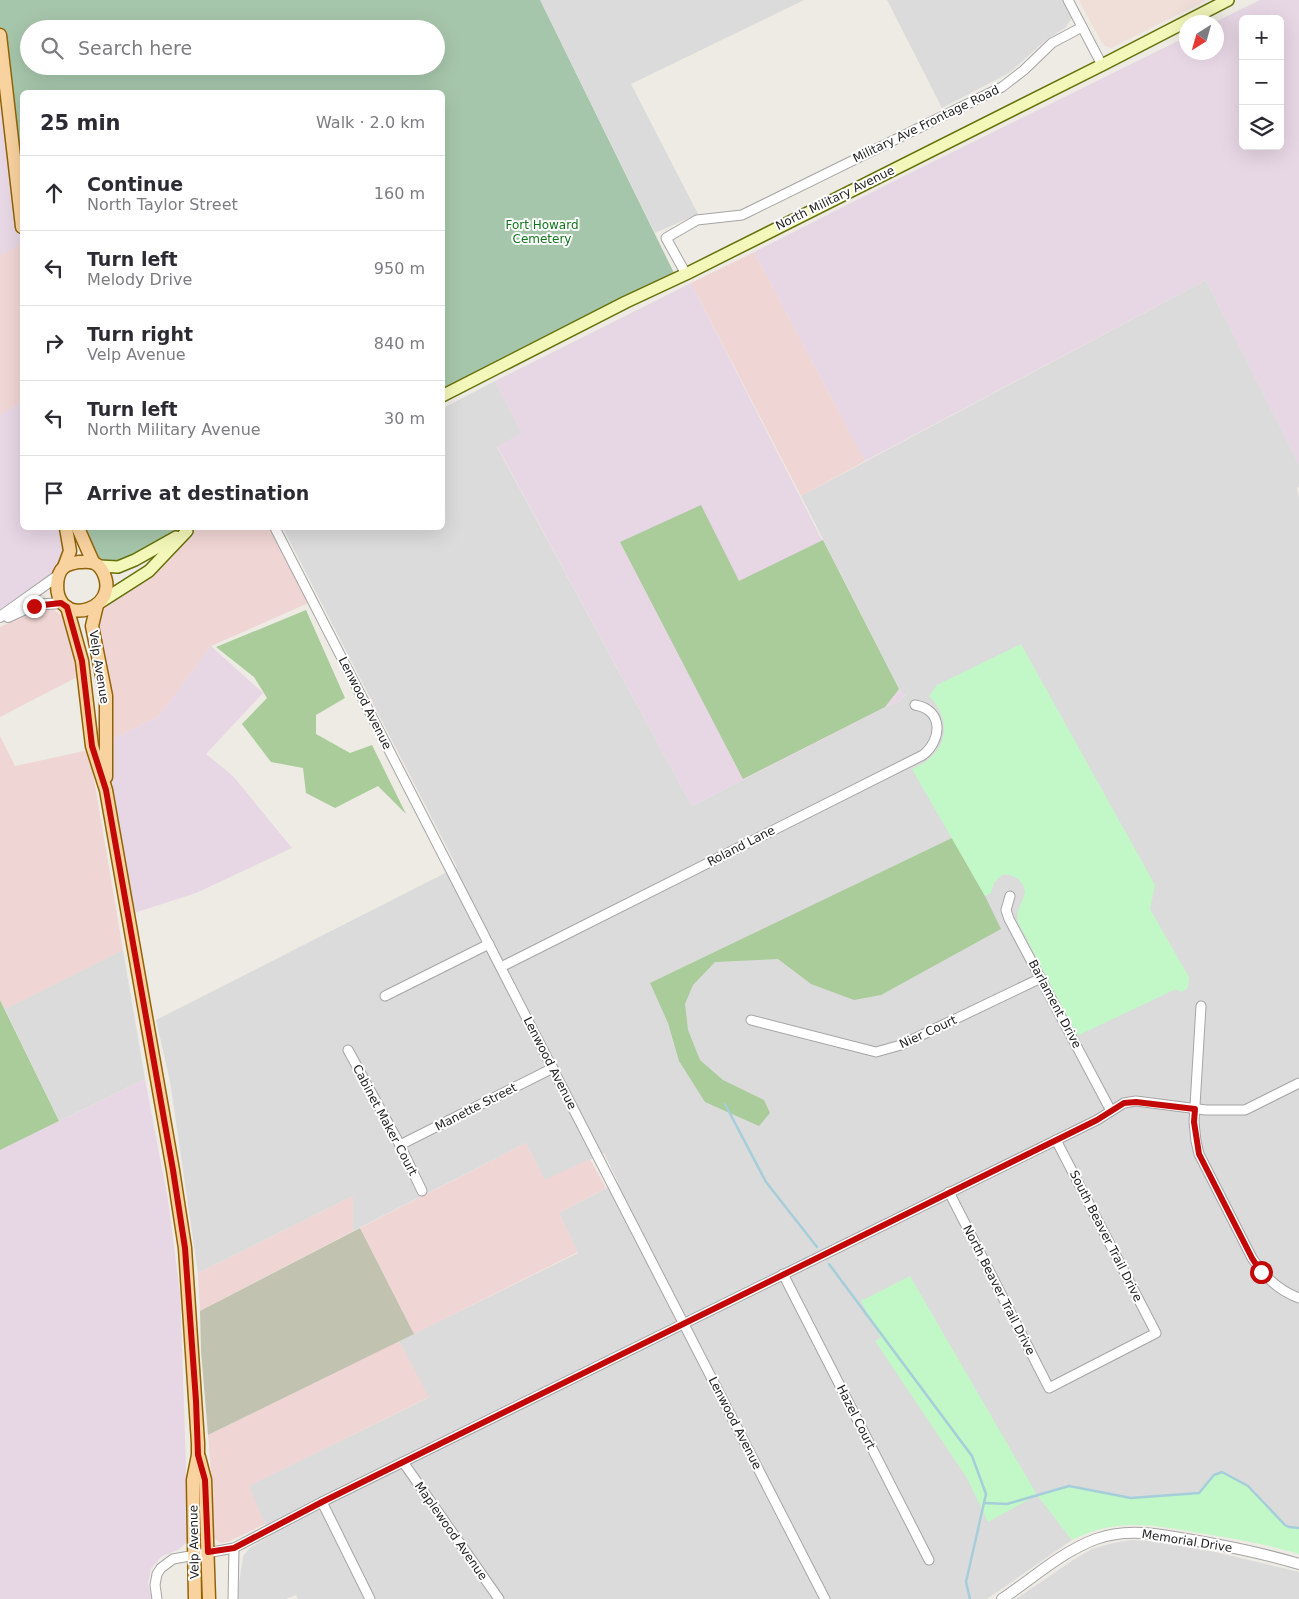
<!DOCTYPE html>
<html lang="en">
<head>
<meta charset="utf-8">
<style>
	body { margin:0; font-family:"DejaVu Sans",sans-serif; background:#f7f7f7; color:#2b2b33 }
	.controls { position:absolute; right:15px; top:15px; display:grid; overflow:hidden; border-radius:8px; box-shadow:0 5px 20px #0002 }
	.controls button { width:45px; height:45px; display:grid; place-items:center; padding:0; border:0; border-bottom:1px solid #e1e1e2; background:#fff; color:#2b2b33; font:25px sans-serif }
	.compass { position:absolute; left:1179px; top:15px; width:45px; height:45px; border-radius:50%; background:#fff; box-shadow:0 5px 20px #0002; rotate:217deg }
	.stop { position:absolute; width:15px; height:15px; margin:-11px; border:4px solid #c30908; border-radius:50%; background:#fff }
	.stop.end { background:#c30908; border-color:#fff; box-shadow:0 1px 5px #0008 }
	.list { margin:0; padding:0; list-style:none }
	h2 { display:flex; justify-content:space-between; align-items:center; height:65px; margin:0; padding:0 20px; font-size:21px }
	h2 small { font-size:16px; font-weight:400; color:#7c7c81 }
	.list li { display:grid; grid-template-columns:32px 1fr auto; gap:15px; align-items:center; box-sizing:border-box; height:75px; padding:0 20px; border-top:1px solid #e1e1e2 }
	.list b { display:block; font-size:19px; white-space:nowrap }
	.list p { margin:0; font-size:16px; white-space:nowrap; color:#7c7c81 }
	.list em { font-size:16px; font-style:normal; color:#7c7c81 }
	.icon { flex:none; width:28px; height:28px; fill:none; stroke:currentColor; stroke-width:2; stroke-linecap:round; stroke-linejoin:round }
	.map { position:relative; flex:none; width:1299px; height:1599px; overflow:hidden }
	.search { position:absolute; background:#fff; box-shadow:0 5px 20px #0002; left:20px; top:20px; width:425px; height:55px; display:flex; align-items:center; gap:12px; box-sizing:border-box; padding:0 18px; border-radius:28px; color:#7c7c81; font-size:19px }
	.panel { position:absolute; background:#fff; box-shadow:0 5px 20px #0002; left:20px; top:90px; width:425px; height:440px; border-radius:8px }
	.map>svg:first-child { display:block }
	.residential { fill:#dcdbdb }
	.commercial { fill:#efd5d4 }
	.industrial { fill:#e7d6e4; fill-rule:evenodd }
	.military { fill:#f0ded8 }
	.construction { fill:#c2c2b0 }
	.forest { fill:#a9cc9a }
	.cemetery { fill:#a6c6ab; fill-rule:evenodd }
	.park { fill:#c2f7c7 }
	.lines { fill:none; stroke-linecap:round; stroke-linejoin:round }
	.stream { stroke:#a6ceda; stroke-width:2.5 }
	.minor-casing { stroke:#a5a5a5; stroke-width:11 }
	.tertiary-casing { stroke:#a5a5a5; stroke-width:12 }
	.secondary-casing { stroke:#657009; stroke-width:14 }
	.primary-casing { stroke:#916306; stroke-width:15 }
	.minor { stroke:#fff; stroke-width:9 }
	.tertiary { stroke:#fff; stroke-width:10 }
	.secondary { stroke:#f3f7b9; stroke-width:11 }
	.primary { stroke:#f8d29f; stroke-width:12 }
	.route { stroke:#c30908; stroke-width:6 }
	.labels { text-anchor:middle; stroke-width:4; stroke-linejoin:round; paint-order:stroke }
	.street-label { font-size:12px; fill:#1e1e1e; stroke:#fff }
	.park-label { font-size:12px; fill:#107719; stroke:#fff }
</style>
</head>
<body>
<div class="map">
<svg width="1299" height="1599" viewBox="0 0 1299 1599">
	<rect width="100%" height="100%" fill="#eeebe4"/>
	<!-- residential -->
	<g class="residential">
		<path d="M540 0H804L631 84 698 214 655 233Z"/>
		<path d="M887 0H1063L1071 16V19L1066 27 1046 40 1009 73 942 108Z"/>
		<path d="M1206 280 1299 464V486L1297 489 1299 497V1528L1289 1527 1285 1525 1248 1486 1213 1476 1199 1493 1131 1498 1069 1486 1038 1495 1072 1540 987 1599H298L296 1595 286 1599H237L243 1556 250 1548 270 1536 248 1486 428 1398 399 1341 578 1253 559 1213 618 1182 604 1153 545 1181 526 1143 353 1231V1196L198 1273 170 1081 156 1020 457 867 283 528H442L443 408 495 381 522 433 497 447 692 806 885 707 900 701 905 695 899 689 801 496Z"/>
		<path d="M123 950 145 1079 59 1121 5 1009Z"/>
		<path d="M1131 1540 1150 1541 1215 1552 1299 1572V1599H1016L1073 1560 1092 1549 1113 1543Z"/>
	</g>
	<!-- commercial -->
	<g class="commercial">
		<path d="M22 243V402L0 415V255Z"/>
		<path d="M754 252 865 461 801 496 691 283Z"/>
		<path d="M193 528H275L313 601 211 646 159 716 106 742 92 626 97 605 149 571 187 531Z"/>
		<path d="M40 609 54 610 66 618 79 676 0 717V627Z"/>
		<path d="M0 736 15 766 89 750 123 950 5 1009 0 1000Z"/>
		<path d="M526 1143 545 1180 590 1159 606 1188 559 1213 578 1252 414 1334 360 1228Z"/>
		<path d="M353 1196V1231L200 1311 198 1273Z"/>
		<path d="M399 1341 429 1397 249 1486 265 1524 228 1542 221 1543 215 1539 211 1532 212 1484 208 1435Z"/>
	</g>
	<!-- industrial -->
	<g class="industrial">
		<path d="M1260 0H1299V464L1206 280 865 461 754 252 898 179 1186 37V52H1216V22H1215ZM1243 19H1280V146H1243Z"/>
		<path d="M9 103 22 227V243L0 255V107Z"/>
		<path d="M691 283 898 689 905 694 900 701 885 707 692 806 497 446 522 433 495 381Z"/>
		<path d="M22 402V528H66L64 567 0 617V415Z"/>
		<path d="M211 646 263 693 206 754 233 776 292 848 196 893 128 915 106 790V742L159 716Z"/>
		<path d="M145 1079 168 1200 180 1293 186 1464 187 1535 186 1543 178 1550 162 1556 151 1568 148 1584 152 1599H0V1150Z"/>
	</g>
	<!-- military -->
	<path class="military" d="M1079 0H1207L1111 48 1105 46 1101 41Z"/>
	<!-- construction -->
	<path class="construction" d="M360 1228 414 1334 208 1435 201 1351 200 1311Z"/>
	<!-- forest -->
	<g class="forest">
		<path d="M701 505 739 581 823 540 899 689 885 707 743 779 620 542Z"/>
		<path d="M306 610 345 698 316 715V734L350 753 372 745 406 814 378 786 335 808 306 793 303 768 271 762 242 724 267 698 254 677 216 647Z"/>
		<path d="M952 838 985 896 1001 929 881 995 854 1000 811 984 778 959 715 962 693 985 685 1004 688 1030 700 1060 723 1080 764 1100 770 1113 759 1126 705 1102 679 1061 668 1023 650 983Z"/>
		<path d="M0 1000 59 1121 0 1150Z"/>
	</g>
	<!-- cemetery -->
	<g class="cemetery">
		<path d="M0 0H540L676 277 443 396 442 92H22V227L0 33ZM29 29H436V66H29Z"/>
		<path d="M78 528H193L135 560 99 566Z"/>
	</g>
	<!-- park -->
	<g class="park">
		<path d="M1021 644 1155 885 1150 909 1189 977 1188 988 1181 992 1176 989 1077 1036 1018 922C1015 910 1023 903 1025 892 1024 881 1013 873 1002 875L994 883 991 893 985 896 912 769C946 755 955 723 929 696L937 685Z"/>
		<path d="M910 1276 1037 1495 1069 1486 1131 1498 1199 1493 1214 1475 1222 1472 1248 1486 1285 1525 1289 1527 1299 1528V1554C1269 1545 1237 1539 1206 1534 1157 1526 1119 1516 1072 1540L1037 1495 988 1522 967 1478 875 1341 881 1338 861 1301Z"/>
	</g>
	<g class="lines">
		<!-- stream -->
		<g class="stream">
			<path d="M725 1104 766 1182 817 1247"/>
			<path d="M829 1264 972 1456 986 1494 966 1582 970 1599"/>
			<path d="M985 1503 1007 1504 1069 1486 1131 1498 1199 1493 1214 1475 1222 1472 1248 1486 1285 1525 1289 1527 1299 1528"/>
		</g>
		<!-- minor casing -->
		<g class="minor-casing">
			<g id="minor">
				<path d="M1068 0 1102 65"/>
				<path d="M686 274 666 238 697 220 742 215 1002 87 1024 70 1052 43 1082 27"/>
				<path d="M275 528 825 1599"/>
				<path d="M1010 896 1006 910 1009 919 1111 1111"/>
				<path d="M501 967 923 755C942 740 944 710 915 705"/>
				<path d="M385 996 489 944"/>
				<path d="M1201 1006 1194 1122 1196 1141 1199 1154 1252 1258C1265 1277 1278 1290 1299 1298"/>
				<path d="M751 1020 876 1052 901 1045 1041 978"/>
				<path d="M348 1050 400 1145 422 1191"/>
				<path d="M400 1145 553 1068"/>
				<path d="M949 1192 1049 1388 1156 1333 1056 1140"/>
				<path d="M783 1274 929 1560"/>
				<path d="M403 1462 499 1599"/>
				<path d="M322 1502 370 1599"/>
				<path d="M157 1599 155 1585 157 1574 161 1568 173 1559 234 1548 322 1502 1097 1120 1124 1103 1136 1101 1206 1110H1245L1299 1083"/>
				<path d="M233 1599 234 1548"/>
			</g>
		</g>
		<!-- tertiary casing -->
		<g class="tertiary-casing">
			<g id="tertiary">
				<path d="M0 617 59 575"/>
				<path d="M8 617 34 605 61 603"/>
				<path d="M1002 1599C1032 1579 1061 1552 1096 1539 1129 1527 1164 1535 1198 1541 1232 1547 1266 1554 1299 1564"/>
			</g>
		</g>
		<!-- secondary casing -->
		<g class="secondary-casing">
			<g id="secondary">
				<path d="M442 396 626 302 686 274 1102 65 1228 0"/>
				<path d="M99 566 118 567 135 560 176 537"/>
				<path d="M102 601 149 571 187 531"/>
			</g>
		</g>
		<!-- primary casing -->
		<g class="primary-casing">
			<g id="primary">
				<path d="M0 35 22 227"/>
				<path d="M78 528 93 562"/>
				<path d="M79 562C83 562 89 561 94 563 103 567 108 581 106 590 103 608 76 618 63 604 55 595 55 575 64 567 68 564 74 563 79 562Z"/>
				<path d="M64 567 70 551 66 528"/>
				<path d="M97 605 92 626 106 696V777"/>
				<path d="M67 607 82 661 92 746 106 790 173 1170 185 1248 198 1443V1455L193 1480 195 1599"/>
				<path d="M199 1457 205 1480 209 1599"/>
			</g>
		</g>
		<!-- minor -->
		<use href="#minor" class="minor"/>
		<!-- tertiary -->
		<use href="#tertiary" class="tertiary"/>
		<!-- secondary -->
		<use href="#secondary" class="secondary"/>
		<!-- primary -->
		<use href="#primary" class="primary"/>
	</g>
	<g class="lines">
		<!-- route -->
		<path class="route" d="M34 606 61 603 67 607 82 661 92 746 106 790 173 1170 185 1248 196 1401 198 1455 205 1480 208 1552 234 1548 322 1502 1097 1120 1124 1103 1136 1102 1195 1109 1194 1122 1199 1154 1252 1258 1261 1272"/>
	</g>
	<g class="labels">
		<!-- street labels -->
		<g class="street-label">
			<text transform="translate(926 124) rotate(-26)" y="4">Military Ave Frontage Road</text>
			<text transform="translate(835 198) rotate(-26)" y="4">North Military Avenue</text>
			<text transform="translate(99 667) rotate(81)" y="4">Velp Avenue</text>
			<text transform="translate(365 703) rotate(63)" y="4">Lenwood Avenue</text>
			<text transform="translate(741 846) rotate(-27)" y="4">Roland Lane</text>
			<text transform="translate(1055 1004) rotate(62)" y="4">Barlament Drive</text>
			<text transform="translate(928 1032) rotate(-25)" y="4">Nier Court</text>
			<text transform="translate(550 1063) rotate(63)" y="4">Lenwood Avenue</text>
			<text transform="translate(476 1107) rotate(-27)" y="4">Manette Street</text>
			<text transform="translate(385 1120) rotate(62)" y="4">Cabinet Maker Court</text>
			<text transform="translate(1106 1236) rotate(63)" y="4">South Beaver Trail Drive</text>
			<text transform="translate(999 1290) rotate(63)" y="4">North Beaver Trail Drive</text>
			<text transform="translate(856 1417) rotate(63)" y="4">Hazel Court</text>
			<text transform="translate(735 1423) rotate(63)" y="4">Lenwood Avenue</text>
			<text transform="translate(451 1531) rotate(55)" y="4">Maplewood Avenue</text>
			<text transform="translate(1187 1541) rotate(9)" y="4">Memorial Drive</text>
			<text transform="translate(194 1542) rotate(-91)" y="4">Velp Avenue</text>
		</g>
		<!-- park labels -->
		<g class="park-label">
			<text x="542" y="229">Fort Howard<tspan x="542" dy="14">Cemetery</tspan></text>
		</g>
	</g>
</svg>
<div class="controls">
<button>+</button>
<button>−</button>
<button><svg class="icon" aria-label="layers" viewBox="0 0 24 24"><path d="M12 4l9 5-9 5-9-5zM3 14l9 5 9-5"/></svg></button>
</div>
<svg class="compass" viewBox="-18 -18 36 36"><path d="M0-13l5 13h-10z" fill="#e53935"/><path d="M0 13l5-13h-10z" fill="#7c7c81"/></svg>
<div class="stop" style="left:1261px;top:1272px"></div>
<div class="stop end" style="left:34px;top:606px"></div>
<div class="search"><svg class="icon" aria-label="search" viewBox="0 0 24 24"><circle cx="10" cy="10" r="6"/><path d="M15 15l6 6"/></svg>Search here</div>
<section class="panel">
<h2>25 min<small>Walk · 2.0 km</small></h2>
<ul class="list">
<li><svg class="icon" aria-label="ahead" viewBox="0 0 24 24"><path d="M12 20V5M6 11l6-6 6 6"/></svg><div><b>Continue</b><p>North Taylor Street</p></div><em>160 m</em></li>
<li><svg class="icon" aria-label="left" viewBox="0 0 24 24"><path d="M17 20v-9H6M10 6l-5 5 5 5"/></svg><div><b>Turn left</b><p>Melody Drive</p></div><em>950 m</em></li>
<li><svg class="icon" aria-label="right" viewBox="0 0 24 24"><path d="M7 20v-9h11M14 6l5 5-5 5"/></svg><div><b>Turn right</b><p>Velp Avenue</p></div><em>840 m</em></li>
<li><svg class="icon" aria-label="left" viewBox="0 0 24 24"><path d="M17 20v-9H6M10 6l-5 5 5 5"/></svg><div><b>Turn left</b><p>North Military Avenue</p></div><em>30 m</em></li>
<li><svg class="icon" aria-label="arrive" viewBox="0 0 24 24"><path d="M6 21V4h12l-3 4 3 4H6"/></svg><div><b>Arrive at destination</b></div></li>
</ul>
</section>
</div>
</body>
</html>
